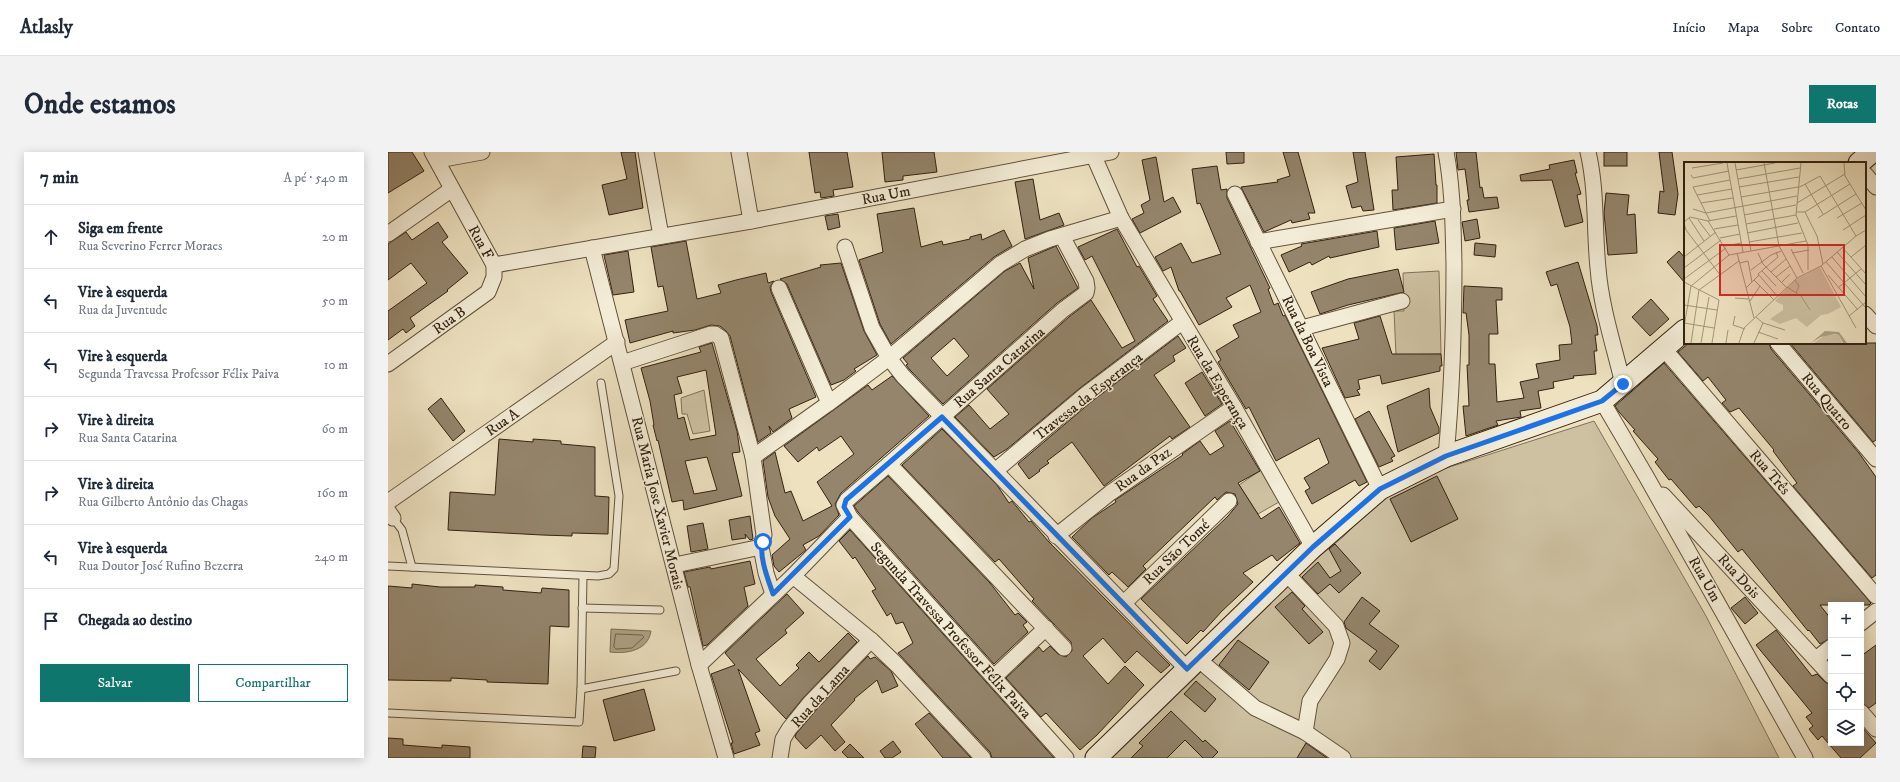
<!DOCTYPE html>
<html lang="pt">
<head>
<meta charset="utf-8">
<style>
	body { margin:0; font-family:"IM FELL DW Pica",serif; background:#f2f2f3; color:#1f2937 }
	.controls { position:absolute; right:12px; bottom:12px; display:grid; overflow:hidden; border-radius:0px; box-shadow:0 2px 10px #0003 }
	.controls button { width:36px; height:36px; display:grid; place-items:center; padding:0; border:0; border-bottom:1px solid #e0e1e3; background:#fff; color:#1f2937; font:20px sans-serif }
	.stop { position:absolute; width:12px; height:12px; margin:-9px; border:3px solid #1a73e8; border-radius:50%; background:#fff }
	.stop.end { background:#1a73e8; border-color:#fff; box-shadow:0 1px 4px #0008 }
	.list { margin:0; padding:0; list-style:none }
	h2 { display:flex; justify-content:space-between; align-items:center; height:52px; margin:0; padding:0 16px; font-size:17px }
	h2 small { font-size:13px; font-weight:400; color:#747a83 }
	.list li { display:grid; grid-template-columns:26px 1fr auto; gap:12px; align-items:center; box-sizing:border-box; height:64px; padding:0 16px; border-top:1px solid #e0e1e3 }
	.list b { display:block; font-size:15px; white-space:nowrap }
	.list p { margin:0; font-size:13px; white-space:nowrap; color:#747a83 }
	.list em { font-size:13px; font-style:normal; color:#747a83 }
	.actions { display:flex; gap:8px; padding:12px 16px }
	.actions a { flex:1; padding:9px 0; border:1px solid #0f766e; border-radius:0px; text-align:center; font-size:14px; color:#0f766e }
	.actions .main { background:#0f766e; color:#fff }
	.icon { flex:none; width:22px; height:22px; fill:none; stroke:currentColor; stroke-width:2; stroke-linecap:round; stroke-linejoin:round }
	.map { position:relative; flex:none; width:1488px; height:606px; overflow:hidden; border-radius:0px }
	header { display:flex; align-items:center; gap:24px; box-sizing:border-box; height:56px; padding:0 20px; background:#fff; border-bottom:1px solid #e0e1e3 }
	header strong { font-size:19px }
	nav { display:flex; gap:22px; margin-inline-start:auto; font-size:14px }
	.intro { display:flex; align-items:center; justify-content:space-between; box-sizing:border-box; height:96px; padding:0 24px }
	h1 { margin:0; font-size:28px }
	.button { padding:10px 18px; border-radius:0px; background:#0f766e; color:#fff; font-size:14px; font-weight:700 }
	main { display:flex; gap:24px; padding:0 24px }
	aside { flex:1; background:#fff; border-radius:0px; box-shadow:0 2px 10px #0003 }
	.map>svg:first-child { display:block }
	.green { fill:#cdc1a2; stroke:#807259 }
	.water { fill:#aea084; stroke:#7d6e56 }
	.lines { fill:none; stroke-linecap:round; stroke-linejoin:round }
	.shore { stroke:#70614a; stroke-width:1 }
	.building { fill:#94856c; stroke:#332210; fill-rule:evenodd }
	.lane-casing { stroke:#62523c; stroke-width:9 }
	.street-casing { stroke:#62523c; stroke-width:17 }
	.secondary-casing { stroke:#332210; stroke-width:23 }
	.lane { stroke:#f3ecd6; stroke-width:7 }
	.street { stroke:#f3ecd6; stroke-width:15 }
	.secondary { stroke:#f3ecd6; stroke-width:21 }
	.route { stroke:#1a73e8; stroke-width:5 }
	.labels { text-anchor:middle; stroke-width:3; stroke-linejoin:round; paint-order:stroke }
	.street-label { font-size:15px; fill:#332210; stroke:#f3ecd6 }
	.inset-road { fill:none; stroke:#a3957a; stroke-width:1 }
	.view { fill:#d62828; fill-opacity:0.15; stroke:#d62828; stroke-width:2 }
	.inset-edge { fill:none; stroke:#332210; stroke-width:2 }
</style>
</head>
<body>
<header>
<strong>Atlasly</strong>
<nav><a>Início</a><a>Mapa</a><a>Sobre</a><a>Contato</a></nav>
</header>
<div class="intro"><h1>Onde estamos</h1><a class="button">Rotas</a></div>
<main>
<aside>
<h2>7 min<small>A pé · 540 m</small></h2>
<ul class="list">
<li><svg class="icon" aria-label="ahead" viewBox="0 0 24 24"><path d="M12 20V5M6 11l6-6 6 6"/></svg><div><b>Siga em frente</b><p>Rua Severino Ferrer Moraes</p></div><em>20 m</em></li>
<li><svg class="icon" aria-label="left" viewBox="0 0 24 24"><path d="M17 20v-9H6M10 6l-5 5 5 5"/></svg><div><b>Vire à esquerda</b><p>Rua da Juventude</p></div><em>50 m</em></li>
<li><svg class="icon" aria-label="left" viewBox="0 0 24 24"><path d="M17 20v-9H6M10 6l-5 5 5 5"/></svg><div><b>Vire à esquerda</b><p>Segunda Travessa Professor Félix Paiva</p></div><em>10 m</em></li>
<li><svg class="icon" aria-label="right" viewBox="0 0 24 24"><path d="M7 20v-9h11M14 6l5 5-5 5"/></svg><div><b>Vire à direita</b><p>Rua Santa Catarina</p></div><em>60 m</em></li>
<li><svg class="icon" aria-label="right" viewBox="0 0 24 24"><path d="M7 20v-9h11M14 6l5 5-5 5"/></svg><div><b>Vire à direita</b><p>Rua Gilberto Antônio das Chagas</p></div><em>160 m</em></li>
<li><svg class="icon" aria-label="left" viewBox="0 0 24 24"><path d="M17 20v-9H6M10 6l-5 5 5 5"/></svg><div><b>Vire à esquerda</b><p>Rua Doutor José Rufino Bezerra</p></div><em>240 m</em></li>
<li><svg class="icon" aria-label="arrive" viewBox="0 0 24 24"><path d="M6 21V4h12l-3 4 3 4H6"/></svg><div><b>Chegada ao destino</b></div></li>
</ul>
<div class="actions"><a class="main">Salvar</a><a>Compartilhar</a></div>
</aside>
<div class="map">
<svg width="1488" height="606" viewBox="0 0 1488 606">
	<rect width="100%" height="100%" fill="#ede1c0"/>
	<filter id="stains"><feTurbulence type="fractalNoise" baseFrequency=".005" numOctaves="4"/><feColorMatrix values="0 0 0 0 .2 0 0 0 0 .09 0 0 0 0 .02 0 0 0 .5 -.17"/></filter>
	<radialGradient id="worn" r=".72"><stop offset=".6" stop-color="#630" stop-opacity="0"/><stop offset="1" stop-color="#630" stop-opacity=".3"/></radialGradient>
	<!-- green -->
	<g class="green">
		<path d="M1051 119 1053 202 1008 203 1006 159H1016L1015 121Z"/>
		<path d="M316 238 322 279 305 282 299 262H294L293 246Z"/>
		<path d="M1206 269 1318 464 1391 606H724L819 514 907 424 955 385 995 345 1049 319Z"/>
		<path d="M873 318 891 350 870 362 851 333Z"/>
	</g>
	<!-- water -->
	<path class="water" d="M223 477 263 479C260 499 238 502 222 500Z"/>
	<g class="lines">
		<!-- shore -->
		<path class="shore" d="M228 482 254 483 256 485 244 496 228 497 226 495Z"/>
	</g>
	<!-- building -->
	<g class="building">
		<path d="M0 0H24L36 19 0 41Z"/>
		<path d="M233 0H247L255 56 221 63 214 33 239 27Z"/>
		<path d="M421 0H459L465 35 445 38 446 44 433 46 432 40 427 41Z"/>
		<path d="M494 0H546L549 20 515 24V28L497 30Z"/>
		<path d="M838 0H856V11L839 12Z"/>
		<path d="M895 0H910L927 61H920L922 67 904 71 903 68 876 80 853 35 890 30 889 28 902 24Z"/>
		<path d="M965 0H977L986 58 975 59 973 54 964 56 958 34 970 30Z"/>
		<path d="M1068 0H1088L1092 36 1094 35 1096 46 1109 45 1111 56 1081 60 1079 48H1081L1077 17 1070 18Z"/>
		<rect x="1216" y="0" width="23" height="14"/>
		<path d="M1271 0H1284L1290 42 1287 63 1270 61 1272 39 1276 40Z"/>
		<path d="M1046 2 1048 33H1049V51L1005 58 1004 38H1010L1008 5Z"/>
		<path d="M768 5 776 50 785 45 793 60 752 81 744 67 756 61 753 53 762 48 754 8Z"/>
		<path d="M1186 8 1189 21H1187L1193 42 1189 43 1195 70 1177 75 1164 28 1133 29 1132 23 1162 17 1161 13Z"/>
		<path d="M829 14 833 38 839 37V46L882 136 880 137 886 153 890 151 895 164 897 163 979 330 971 334 967 328 924 352 917 339 922 336 916 326 941 311 931 286 888 309 861 255 858 257 830 210 833 208 828 199 851 185 845 173 873 160 862 133 838 146 844 155 811 173 792 139H791L783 115 775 119 767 105 793 91 804 111 833 102 812 51 809 52 804 17Z"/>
		<path d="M645 27 652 68 671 61 676 73 637 87 627 30Z"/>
		<path d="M1218 41 1241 43 1239 63 1247 62 1249 101 1220 103 1216 61Z"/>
		<path d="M526 56 533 95 554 89 555 93 582 87V85L593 82 594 88 616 78 624 94 606 105 503 192 492 172 471 108 495 100 489 62Z"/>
		<path d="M450 62 452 75 440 78 437 64Z"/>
		<path d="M1089 67 1092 86 1077 89 1074 70Z"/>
		<path d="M1047 69 1051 91 1008 98 1006 76Z"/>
		<path d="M50 70 60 85 54 90 80 121 59 138 60 139 22 166 27 174 18 181 15 177 0 188V159L39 131 23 111 0 128V92L18 80 24 88Z"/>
		<path d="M729 77 749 115 751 114 769 144 765 147 780 169 692 236 619 297 606 305 567 265 581 253 602 277 621 262 599 237 681 165 703 148 734 196 747 189 704 104 697 108 690 95Z"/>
		<path d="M989 79 991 95 942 106 941 104 924 113 922 110 901 120 893 103 914 94 913 92Z"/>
		<path d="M298 89 309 147 333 141 330 133 348 128 378 121 380 131 386 129 382 135 383 140 428 245 401 257 404 266 385 280 381 274 383 281 370 290 342 184 338 179 332 174 323 173 307 178 285 181V179L242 191 237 168 280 159 275 134 270 135 263 95Z"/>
		<path d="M1087 91 1108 93 1107 105 1086 103Z"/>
		<path d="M668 94 690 136 669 151 555 252 522 218 518 213 520 212 515 206 617 119 632 111 646 137 640 106ZM566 186 581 204 559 224 543 206Z"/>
		<path d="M240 99 246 140 225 143 216 103Z"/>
		<path d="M1291 99 1297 106V131L1279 110Z"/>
		<path d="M1190 110 1209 174 1210 183H1207L1209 199H1206L1208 222 1185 224 1186 226 1165 230 1166 236 1150 239 1153 256 1132 259 1133 265 1108 269 1110 273 1078 284 1075 254H1081L1079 213H1081V183L1078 161H1075L1076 134 1114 136V148H1108L1110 182H1101V212H1107L1109 250 1136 246 1132 230 1151 226 1148 212 1172 208 1171 193 1184 192 1182 175 1169 132 1163 134 1158 120Z"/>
		<path d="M453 111 476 179 489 203 466 217 468 219 456 228 443 233 399 132 392 127 433 115 432 113Z"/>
		<path d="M1010 117 1016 140 960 153 932 162 923 140 960 127Z"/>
		<path d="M1263 147 1281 167 1262 184 1244 165Z"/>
		<path d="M992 164 1004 202H1053L1054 214H1052V219L994 232 992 223 970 228 972 237 969 238 972 243 957 246 934 196 971 187 966 171Z"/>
		<path d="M790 184 798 196 785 204 787 209 766 223 802 275 784 287 782 284 716 334 684 290 659 309 661 311 651 318 652 319 641 327 630 312 703 250Z"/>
		<path d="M324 191 349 279 352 300 344 301 354 344 296 358 295 348 284 350 270 288 269 289 265 273H266L262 249 253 216 313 200 311 195ZM318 218 328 283 302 288 296 265 290 267 286 243 294 241 289 225ZM319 305 329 338 306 342 297 309Z"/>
		<path d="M1301 191H1381L1383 197 1471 301 1488 325V423L1484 426 1405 334 1409 331 1385 299 1386 298 1351 256 1342 260 1334 251 1338 248 1320 225 1315 229 1290 200Z"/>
		<path d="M1402 191H1488V288L1485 290Z"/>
		<path d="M1276 211 1483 451 1481 453H1432L1443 467V486L1432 492 1421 478 1420 479 1354 397 1350 400 1321 364 1311 354 1308 356 1283 327 1281 328 1267 310 1270 307 1245 279 1247 278 1231 260 1227 254Z"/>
		<path d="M814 220 834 252 817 264 797 231Z"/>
		<path d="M504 224 541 264 453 341 447 352 451 363 431 384 415 393 418 398 391 420 386 414 384 403 402 387 387 364 380 345 375 309 387 300 397 341 403 339 415 369 444 354 429 330 466 302 453 284 431 299 429 295 410 310 396 294 480 233 484 238Z"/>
		<path d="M1041 236 1042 255 1051 276V281L1010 300 999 254Z"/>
		<path d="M53 246 77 279 65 289 40 257Z"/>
		<path d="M981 259 1007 304 1003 306 1005 309 991 315 967 267Z"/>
		<path d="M842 269 872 319 850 331 873 367 891 355 912 391 889 409 884 403 855 421 865 430 834 459 815 480 813 478 799 492 753 447 840 364 850 352 847 342 838 340 829 348 827 345 755 414 758 417 740 435 724 420 721 423 684 385 704 366 728 350 727 348 795 303 794 302 812 289 822 303 836 294 827 279Z"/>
		<path d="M554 277 609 333 621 351 624 349 641 370 643 369 661 390 782 513 773 521 749 499 737 511 715 486 695 504 720 532 737 514 756 533 709 583 692 598 658 561 653 565 618 526 651 495 655 500 662 494 670 502 678 505 684 499 683 490 644 449 646 447 611 407 607 410 514 313Z"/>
		<path d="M111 287 145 290V287L173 289V292L207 295V344L221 345 220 382 184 381V384L154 383 60 378 62 340 107 343Z"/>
		<path d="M500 324 602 431 627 463 630 461 639 470 635 473 640 480 606 512 470 360 466 354Z"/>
		<path d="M1049 324 1070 367 1023 390 1002 347Z"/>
		<path d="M362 364 365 387 362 388 357 382 358 386 344 388 341 368Z"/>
		<path d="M315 371 320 397 303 400 299 374Z"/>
		<path d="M462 378 666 606H604L602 600 510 501 525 491 515 470 508 472 503 461 499 464 484 439 488 437 467 405 465 407 451 389Z"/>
		<path d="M947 392 973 421 951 441 942 432 930 442 914 425 930 410 942 426 953 419 941 397Z"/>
		<path d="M362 409 367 432 356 435 360 454 319 493 315 494 302 435H300L296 420 322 415 323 417Z"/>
		<path d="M24 432 52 435H87V433L115 435V438L153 441 154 436 181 438V475L162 474 160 532 99 530V528L63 526V529L0 528V434L24 436Z"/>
		<path d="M904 440 917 454 914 457 935 480 921 492 887 455Z"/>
		<path d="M399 442 416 461 397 478 399 481 368 507 392 534 411 516 408 513 421 500 431 510 460 481 469 490 416 545 398 567 350 517 372 579 367 581 372 593 346 602 343 591H345L323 522 347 513 337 501Z"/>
		<path d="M974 445 992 459 981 472 1011 494 992 518 981 509 989 499 958 476 956 470Z"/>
		<path d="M1357 445 1370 461 1357 472 1343 456Z"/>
		<path d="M1388 478 1424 524 1429 522 1437 530 1443 533V591H1473V574L1488 591 1472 606H1453L1434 584 1430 588 1421 577 1425 574 1418 565 1424 561 1368 493Z"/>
		<path d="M850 488 881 510 861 538 831 513Z"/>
		<path d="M1488 493V551L1481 556 1473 551V504Z"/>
		<path d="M480 504 482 507 487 505 503 519 510 534 494 541 489 528 466 547 467 548 443 573 457 590 447 599 433 583 418 597 407 585 408 582 429 557Z"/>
		<path d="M808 529 828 547 817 560 796 542Z"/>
		<path d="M256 537 267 578 226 589 215 548Z"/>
		<path d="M783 559 815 590 817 588 830 600 824 606H815L797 588 779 606H743L755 594 751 591Z"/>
		<path d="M541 561 583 606H555L527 572Z"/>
		<path d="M0 586 15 587V593L54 596V593L82 595V606H0Z"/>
		<path d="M505 589 513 600 504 606H497L492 599Z"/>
		<path d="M918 591 939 606H909Z"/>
		<path d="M462 592 476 606H460L454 600Z"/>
		<path d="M195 594 208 595 207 606H194Z"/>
	</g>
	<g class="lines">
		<!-- lane casing -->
		<g class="lane-casing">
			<g id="lane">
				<path d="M5 366 14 378 24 415"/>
				<path d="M0 414 210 424 221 422 226 417 231 344 213 231"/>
				<path d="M194 456 272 458"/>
				<path d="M193 537 195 424"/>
				<path d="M0 561 191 570 193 537 288 519"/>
			</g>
		</g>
		<!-- street casing -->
		<g class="street-casing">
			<g id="street">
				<path d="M44 0 106 113 363 69 723 0"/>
				<path d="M258 0 273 84"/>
				<path d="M351 0 363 69"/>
				<path d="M704 0 733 66 846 255 925 395"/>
				<path d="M1200 0C1209 38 1206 77 1210 116 1213 155 1226 194 1235 232"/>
				<path d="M50 8 94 0"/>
				<path d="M1477 22 1488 35"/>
				<path d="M847 42 992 337"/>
				<path d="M0 82 64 37"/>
				<path d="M674 84 698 129 699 136 698 141 675 158 501 312 459 348 456 353 462 365 678 606"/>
				<path d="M870 90 1065 57"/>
				<path d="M457 95 484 176 501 206 515 224 799 517"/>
				<path d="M204 96 311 513 338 606"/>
				<path d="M391 136 441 251"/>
				<path d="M1477 162 1488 174"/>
				<path d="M914 176 1014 149"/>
				<path d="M1390 191 1488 307"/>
				<path d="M1276 197 1488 444"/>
				<path d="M234 211 323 182H327L333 186 365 305 376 383 373 395 378 421 385 442"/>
				<path d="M0 212 100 140 106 125V113"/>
				<path d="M1214 249 1258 324 1417 606"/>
				<path d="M1058 304C1064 240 1066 177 1066 112 1065 74 1065 37 1058 0"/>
				<path d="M365 305 441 251 501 206 612 112 637 97 662 87 733 66"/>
				<path d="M501 312 676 496"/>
				<path d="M607 319 697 243 794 170"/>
				<path d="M1275 343 1443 524"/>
				<path d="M0 350 229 190"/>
				<path d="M0 359 5 366"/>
				<path d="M668 384 722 341 846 255"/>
				<path d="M287 413 373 395"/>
				<path d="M898 421 948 474 954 491 949 507 922 549 917 580"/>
				<path d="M405 424 483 488 509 513 595 606"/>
				<path d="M736 451 841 349"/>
				<path d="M1473 471 1488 459"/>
				<path d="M810 507 867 556 917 580 955 606"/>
				<path d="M1428 507 1443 495"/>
				<path d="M311 513 405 424 462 365"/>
				<path d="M606 525 658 476"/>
				<path d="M1473 560 1488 577"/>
				<path d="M392 606 395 587 401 577 422 551 483 488"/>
			</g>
		</g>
		<!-- secondary casing -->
		<g class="secondary-casing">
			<g id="secondary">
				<path d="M1471 11 1484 0"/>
				<path d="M708 606 925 395 992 337 1058 304 1214 249 1297 178"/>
			</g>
		</g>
		<!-- lane -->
		<use href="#lane" class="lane"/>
		<!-- street -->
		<use href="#street" class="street"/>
		<!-- secondary -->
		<use href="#secondary" class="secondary"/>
	</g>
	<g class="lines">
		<!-- route -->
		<path class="route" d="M375 390C370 403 381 430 385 442L462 365 456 355 458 348 554 265 799 517 925 395 992 337 1058 304 1214 249 1235 232"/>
	</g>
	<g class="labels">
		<!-- street labels -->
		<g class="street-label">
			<text transform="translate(498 43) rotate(-11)" y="5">Rua Um</text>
			<text transform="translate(93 90) rotate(61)" y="5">Rua F</text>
			<text transform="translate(61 168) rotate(-36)" y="5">Rua B</text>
			<text transform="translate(920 189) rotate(64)" y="5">Rua da Boa Vista</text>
			<text transform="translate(611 215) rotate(-41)" y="5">Rua Santa Catarina</text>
			<text transform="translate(830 230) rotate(59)" y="5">Rua da Esperança</text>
			<text transform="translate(700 244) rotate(-38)" y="5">Travessa da Esperança</text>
			<text transform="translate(1439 249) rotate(50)" y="5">Rua Quatro</text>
			<text transform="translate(114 270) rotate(-35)" y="5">Rua A</text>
			<text transform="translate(755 317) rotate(-36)" y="5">Rua da Paz</text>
			<text transform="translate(1382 320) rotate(49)" y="5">Rua Três</text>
			<text transform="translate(270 351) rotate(76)" y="5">Rua Maria Jose Xavier Morais</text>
			<text transform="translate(788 400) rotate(-44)" y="5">Rua São Tomé</text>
			<text transform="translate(1351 424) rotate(47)" y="5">Rua Dois</text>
			<text transform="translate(1317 427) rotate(60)" y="5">Rua Um</text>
			<text transform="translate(563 478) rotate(48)" y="5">Segunda Travessa Professor Félix Paiva</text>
			<text transform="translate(432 544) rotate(-48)" y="5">Rua da Lama</text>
		</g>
	</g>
	<!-- overview -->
	<g transform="translate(1296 10)">
		<rect width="182" height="182" fill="#ede1c0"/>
		<path d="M136 105 157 145 144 152 137 153 123 165 112 156 96 162 86 157 99 148V143L91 139 111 118ZM143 172 155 173 158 181H130Z" fill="#cdc1a2"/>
		<path d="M141 169 155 170 163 181H159L155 173 150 172 137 175 127 181Z" fill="#aea084"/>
		<path class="inset-road" d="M43 1 59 90M51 1 67 89M80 1 95 84 113 116M117 1 112 53 124 83V108M160 1 161 14 182 48M8 6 39 1M52 8 91 1M7 13 9 16 45 9M54 17 116 6M121 22 139 52M55 25 115 15M114 26 136 14 172 74 182 68M13 33 48 27M57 35 114 25M17 41 49 36M113 41 161 12M9 47 22 51 113 34M112 50H121L166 22M121 50 133 74 139 102M60 53 112 43M5 56 20 79M134 56 172 32M153 56 178 41M14 58 26 74M24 59 45 93 122 79M26 59 9 25 46 18M0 60 6 55 24 59 52 54M0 61 2 68 37 114M62 62 112 53M30 67 54 63M159 68 182 53M63 71 114 61M36 76 56 72M65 80 118 71M41 84 57 81M158 85 182 112M107 87 119 111M92 90 94 95 74 112 94 135M153 90 182 123M53 91 70 156M74 91 79 102 103 126M108 91 125 88M0 95 32 70M148 95 182 135M167 95 182 83M142 100 182 146M56 101 64 99 68 120M137 104 172 166M0 106 37 78M67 108 87 93 97 89M78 109 92 124M87 110 102 97M144 113 174 148M92 115 106 104M0 117 42 86M70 118 90 138M111 118 115 124 112 131M0 120 35 138 28 181M97 121 106 112M7 124 45 93M103 125 117 134 126 148M155 125 177 107M62 126 75 113M15 128 55 99M51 136 65 137M66 139 76 124M0 143 33 148M51 154 49 163 61 167M165 154 182 140M72 155 79 161 101 168M0 161 30 166M0 165 7 124M74 170 94 177M7 181 15 128M17 181 25 135M42 181 44 168M55 181 60 166 113 116 137 104 172 74M70 181 79 161"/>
		<path class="view" d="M36 83H160V133H36Z"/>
		<rect width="182" height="182" class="inset-edge"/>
	</g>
	<rect width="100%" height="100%" filter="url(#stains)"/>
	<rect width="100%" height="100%" fill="url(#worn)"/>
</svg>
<div class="controls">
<button>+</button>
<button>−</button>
<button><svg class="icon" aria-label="locate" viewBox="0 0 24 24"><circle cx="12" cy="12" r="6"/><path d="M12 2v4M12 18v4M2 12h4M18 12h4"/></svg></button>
<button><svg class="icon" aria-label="layers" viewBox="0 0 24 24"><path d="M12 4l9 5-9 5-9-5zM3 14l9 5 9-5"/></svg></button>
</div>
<div class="stop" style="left:375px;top:390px"></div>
<div class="stop end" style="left:1235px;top:232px"></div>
</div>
</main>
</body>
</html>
